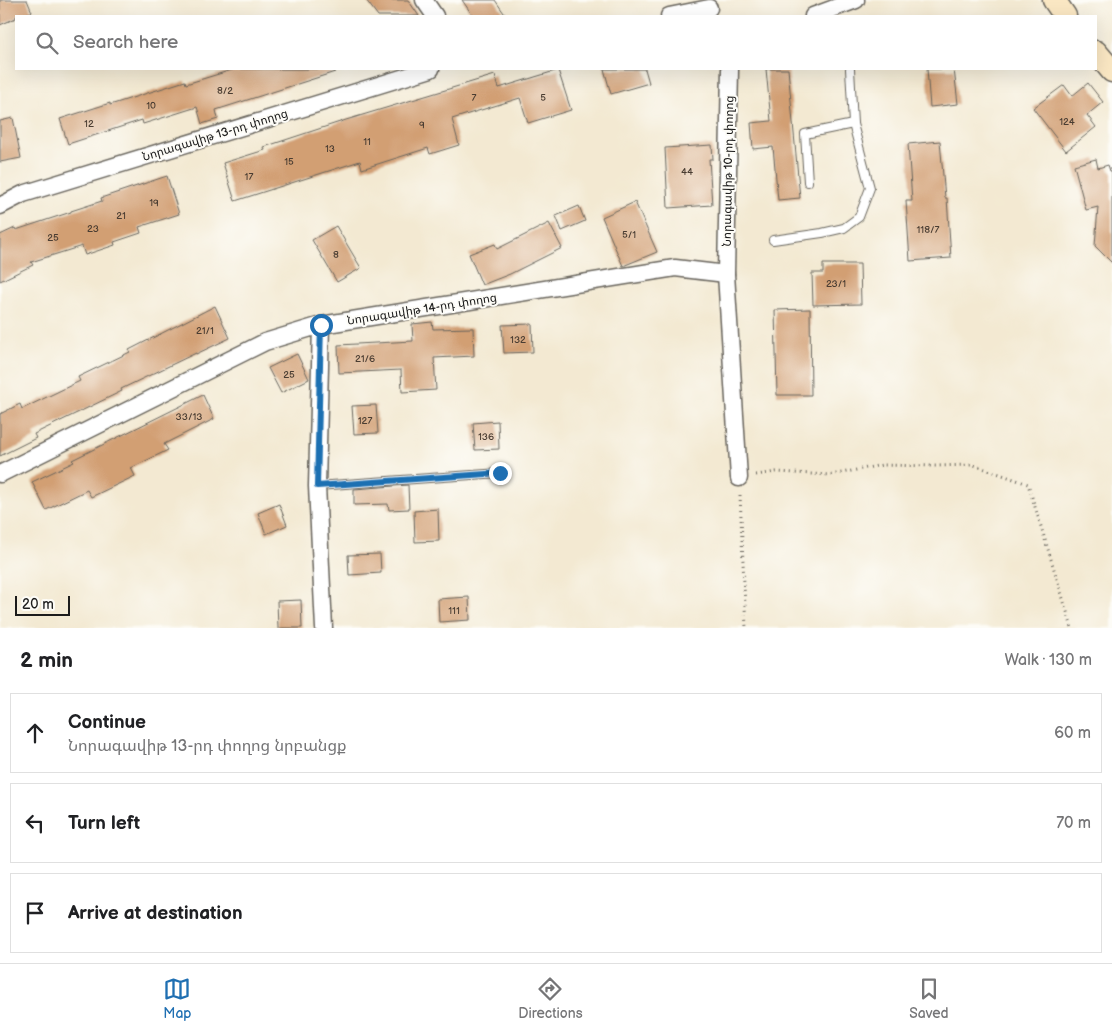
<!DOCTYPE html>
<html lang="en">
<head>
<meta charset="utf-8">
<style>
	body { margin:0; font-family:"Balsamiq Sans","Noto Sans Armenian",sans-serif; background:#f2f2f2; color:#202124 }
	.scale { position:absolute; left:15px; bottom:12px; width:55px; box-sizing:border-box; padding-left:5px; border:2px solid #1c1c1c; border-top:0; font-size:14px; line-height:18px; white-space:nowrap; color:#1c1c1c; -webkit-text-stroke:4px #fdfcf7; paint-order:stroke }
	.stop { position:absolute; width:15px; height:15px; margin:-11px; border:4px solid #1f6fb2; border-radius:50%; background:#fff }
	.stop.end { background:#1f6fb2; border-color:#fff; box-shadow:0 1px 5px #0008 }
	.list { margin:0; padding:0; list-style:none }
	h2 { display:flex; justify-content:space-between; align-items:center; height:65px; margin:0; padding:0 20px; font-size:21px }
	h2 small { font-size:16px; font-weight:400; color:#757577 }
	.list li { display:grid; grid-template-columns:32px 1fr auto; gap:15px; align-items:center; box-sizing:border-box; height:80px; margin:0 10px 10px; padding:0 10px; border:1px solid #e0e0e0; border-radius:0px }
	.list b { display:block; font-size:19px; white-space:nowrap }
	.list p { margin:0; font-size:16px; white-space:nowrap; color:#757577 }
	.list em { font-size:16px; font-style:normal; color:#757577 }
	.icon { flex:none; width:28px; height:28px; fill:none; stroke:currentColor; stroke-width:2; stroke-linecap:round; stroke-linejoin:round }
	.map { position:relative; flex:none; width:1112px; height:628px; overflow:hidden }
	.search { position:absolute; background:#fff; box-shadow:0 5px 20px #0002; left:15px; right:15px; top:15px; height:55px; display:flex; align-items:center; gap:12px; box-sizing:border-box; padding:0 18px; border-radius:0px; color:#757577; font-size:19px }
	.sheet { height:335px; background:#fff }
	nav { display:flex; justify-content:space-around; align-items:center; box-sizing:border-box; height:70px; border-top:1px solid #e0e0e0; background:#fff; font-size:14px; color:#757577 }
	nav a { display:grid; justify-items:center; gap:2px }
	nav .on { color:#1f6fb2 }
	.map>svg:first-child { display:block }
	.building { fill:#d29f73 }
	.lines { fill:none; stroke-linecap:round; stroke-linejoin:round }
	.lane-casing { stroke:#67645c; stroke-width:10 }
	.street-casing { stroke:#67645c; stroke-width:19 }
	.secondary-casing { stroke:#67645c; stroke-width:25 }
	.path { stroke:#67645c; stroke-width:3; stroke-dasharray:1 4; stroke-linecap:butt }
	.lane { stroke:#fff; stroke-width:8 }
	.street { stroke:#fff; stroke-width:16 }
	.secondary { stroke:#fae7c3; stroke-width:22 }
	.route { stroke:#1f6fb2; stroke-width:6 }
	.labels { text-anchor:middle; stroke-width:4; stroke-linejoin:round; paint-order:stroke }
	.number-label { font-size:10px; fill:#4a3d32 }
	.street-label { font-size:12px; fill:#1c1c1c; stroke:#fdfcf7 }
</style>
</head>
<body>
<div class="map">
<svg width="1112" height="628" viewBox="0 0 1112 628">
	<rect width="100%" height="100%" fill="#fdfcf7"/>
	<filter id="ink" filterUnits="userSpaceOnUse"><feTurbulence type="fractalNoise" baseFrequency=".02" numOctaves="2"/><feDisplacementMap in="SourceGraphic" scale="10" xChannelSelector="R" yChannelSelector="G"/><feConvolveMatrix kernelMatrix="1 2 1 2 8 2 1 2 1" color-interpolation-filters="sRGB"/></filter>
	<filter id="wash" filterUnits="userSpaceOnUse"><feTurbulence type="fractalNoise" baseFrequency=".0096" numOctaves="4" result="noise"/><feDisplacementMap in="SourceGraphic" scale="20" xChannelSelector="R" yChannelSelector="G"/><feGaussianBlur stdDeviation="1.12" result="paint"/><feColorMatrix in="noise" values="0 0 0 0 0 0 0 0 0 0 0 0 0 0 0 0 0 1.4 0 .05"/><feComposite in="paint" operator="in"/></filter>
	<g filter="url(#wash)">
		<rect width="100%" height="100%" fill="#f3e9d2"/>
		<g id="blocks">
			<!-- building -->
			<g class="building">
				<path d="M0 0H27L32 12 21 16H16V18L0 25Z"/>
				<path d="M366 0H408L419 16H378Z"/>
				<path d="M462 0H495L506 16H473Z"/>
				<path d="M235 69H335V72L216 110 218 119 202 124 197 107 143 124 142 120 68 144 60 119 110 103V105L185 81 186 84Z"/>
				<path d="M604 69H645L649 83 611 94Z"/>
				<path d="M766 69H788L800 198 778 200 773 147 753 149 751 123 771 121Z"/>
				<path d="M927 69H954L958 104 930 107Z"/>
				<path d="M558 70 571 110 528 123 520 98 452 119 459 145 430 154 428 148 362 169 360 161 235 201 223 163 265 150 264 147 346 120 495 75 499 88Z"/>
				<path d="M1088 83 1103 102 1087 115 1096 127 1066 151 1033 108 1064 85 1072 96Z"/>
				<path d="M13 118 21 158 0 162V121Z"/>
				<path d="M940 141 945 198H947L951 258 910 261 906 201H912L908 144Z"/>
				<path d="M712 145 713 159H709L712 205 668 208 665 148Z"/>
				<path d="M1096 159 1098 168 1108 165 1110 171H1112V263L1095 246 1098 207 1086 210 1074 165Z"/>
				<path d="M167 176 179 214 139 227 141 233 114 242 115 245 85 255 82 246 31 262 33 265 0 281V235L15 228 16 230 71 212V211L102 201 101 198Z"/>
				<path d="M635 202 657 252 623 266 602 217Z"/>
				<path d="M579 206 585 221 562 231 556 216Z"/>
				<path d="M549 223 562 248 510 274 482 285 469 254 495 244 497 249Z"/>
				<path d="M336 226 361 268 337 282 312 240Z"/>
				<path d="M823 264H860L861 304 813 305 812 273H823Z"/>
				<path d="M215 306 230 338 196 354V353L121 389 122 391 34 434 36 438 0 456V414L20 404 22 409 80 381 78 377 130 352 129 350Z"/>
				<path d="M810 309 811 395H777L775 310Z"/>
				<path d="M432 322 433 329 473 328 474 356 434 358 436 390 402 392 401 370 339 373 338 345 413 341 412 324Z"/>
				<path d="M532 324 533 352 504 353 502 325Z"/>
				<path d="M297 354 309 379 281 393 268 368Z"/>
				<path d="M203 395 214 419 164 444 168 450 131 468 135 476 91 497 87 490 46 510 32 482 74 462 72 460Z"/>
				<path d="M376 405 378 433 354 434 352 406Z"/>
				<path d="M498 421 499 449 475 450 473 423Z"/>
				<path d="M408 485 409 509 389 510 388 504 354 505V489Z"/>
				<path d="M279 504 287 525 266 534 258 513Z"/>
				<path d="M438 509 439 541 415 542 414 511Z"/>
				<path d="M380 554 381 573 349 575 348 555Z"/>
				<path d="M469 597 470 620 439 622 438 599Z"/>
				<path d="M301 600 302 628H278L277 601Z"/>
			</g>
		</g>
	</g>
	<g filter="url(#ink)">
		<use href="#blocks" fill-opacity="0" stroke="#67645c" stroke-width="1"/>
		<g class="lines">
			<!-- lane casing -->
			<g class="lane-casing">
				<g id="lane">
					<path d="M808 182 805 134 853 124"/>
					<path d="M773 240 822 233 844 228 859 217 870 188 853 124 850 69"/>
					<path d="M317 486 500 473"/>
				</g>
			</g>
			<!-- street casing -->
			<g class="street-casing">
				<g id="street">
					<path d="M424 0 435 16"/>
					<path d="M669 16 709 8"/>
					<path d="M813 16 856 0"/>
					<path d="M730 69 726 274 739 478"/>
					<path d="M0 206 23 194 431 69"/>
					<path d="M321 325 317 486 324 628"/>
					<path d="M0 474 265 342 321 325 675 268 726 274"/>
				</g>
			</g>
			<!-- secondary casing -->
			<g class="secondary-casing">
				<g id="secondary">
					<path d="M1054 0 1065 16"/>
					<path d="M1096 52 1112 71"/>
				</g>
			</g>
			<!-- path -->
			<g class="path">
				<path d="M756 475 776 472 831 475 882 465 935 466 974 465 1028 484 1072 628"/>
				<path d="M740 495 746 628"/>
			</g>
			<!-- lane -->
			<use href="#lane" class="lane"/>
			<!-- street -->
			<use href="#street" class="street"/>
			<!-- secondary -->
			<use href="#secondary" class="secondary"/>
		</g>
	</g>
	<g class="lines" filter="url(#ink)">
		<!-- route -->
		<path class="route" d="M321 325 317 486 500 473"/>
	</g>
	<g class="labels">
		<!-- number labels -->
		<g class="number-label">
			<text x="225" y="94">8/2</text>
			<text x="474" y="101">7</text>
			<text x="543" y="101">5</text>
			<text x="151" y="109">10</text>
			<text x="1067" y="125">124</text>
			<text x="89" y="127">12</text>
			<text x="422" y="128">9</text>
			<text x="367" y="145">11</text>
			<text x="330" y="152">13</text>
			<text x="289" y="165">15</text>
			<text x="687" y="175">44</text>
			<text x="249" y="180">17</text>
			<text x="154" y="206">19</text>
			<text x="121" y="219">21</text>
			<text x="93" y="232">23</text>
			<text x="928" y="233">118/7</text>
			<text x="629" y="238">5/1</text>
			<text x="53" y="241">25</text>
			<text x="336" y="258">8</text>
			<text x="836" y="287">23/1</text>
			<text x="205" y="334">21/1</text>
			<text x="518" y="343">132</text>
			<text x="365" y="362">21/6</text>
			<text x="289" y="378">25</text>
			<text x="189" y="420">33/13</text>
			<text x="365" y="424">127</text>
			<text x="486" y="440">136</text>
			<text x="454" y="614">111</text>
		</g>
		<!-- street labels -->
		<g class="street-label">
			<text transform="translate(215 135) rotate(-17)" y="4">Նորագավիթ 13-րդ փողոց</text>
			<text transform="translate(728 171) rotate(-89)" y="4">Նորագավիթ 10-րդ փողոց</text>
			<text transform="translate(422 309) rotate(-9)" y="4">Նորագավիթ 14-րդ փողոց</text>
		</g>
	</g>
</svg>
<div class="scale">20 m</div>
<div class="stop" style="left:321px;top:325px"></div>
<div class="stop end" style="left:500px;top:473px"></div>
<div class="search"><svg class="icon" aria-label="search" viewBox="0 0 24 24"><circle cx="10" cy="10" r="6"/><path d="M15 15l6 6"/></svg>Search here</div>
</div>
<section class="sheet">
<h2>2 min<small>Walk · 130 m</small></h2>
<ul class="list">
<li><svg class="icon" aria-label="ahead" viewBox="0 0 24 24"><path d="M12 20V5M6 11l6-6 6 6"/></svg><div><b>Continue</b><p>Նորագավիթ 13-րդ փողոց նրբանցք</p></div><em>60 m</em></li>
<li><svg class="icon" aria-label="left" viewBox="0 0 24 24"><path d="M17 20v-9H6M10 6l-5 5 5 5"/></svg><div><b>Turn left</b></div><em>70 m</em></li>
<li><svg class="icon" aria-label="arrive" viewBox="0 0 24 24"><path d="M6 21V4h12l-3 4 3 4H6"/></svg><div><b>Arrive at destination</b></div></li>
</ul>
</section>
<nav>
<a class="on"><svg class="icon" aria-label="map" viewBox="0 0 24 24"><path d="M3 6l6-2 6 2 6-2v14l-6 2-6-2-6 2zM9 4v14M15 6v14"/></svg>Map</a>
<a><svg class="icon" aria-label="directions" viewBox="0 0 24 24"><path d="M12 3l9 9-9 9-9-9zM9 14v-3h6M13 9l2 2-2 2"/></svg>Directions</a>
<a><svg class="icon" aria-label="saved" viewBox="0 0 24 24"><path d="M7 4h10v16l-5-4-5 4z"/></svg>Saved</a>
</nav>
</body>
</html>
